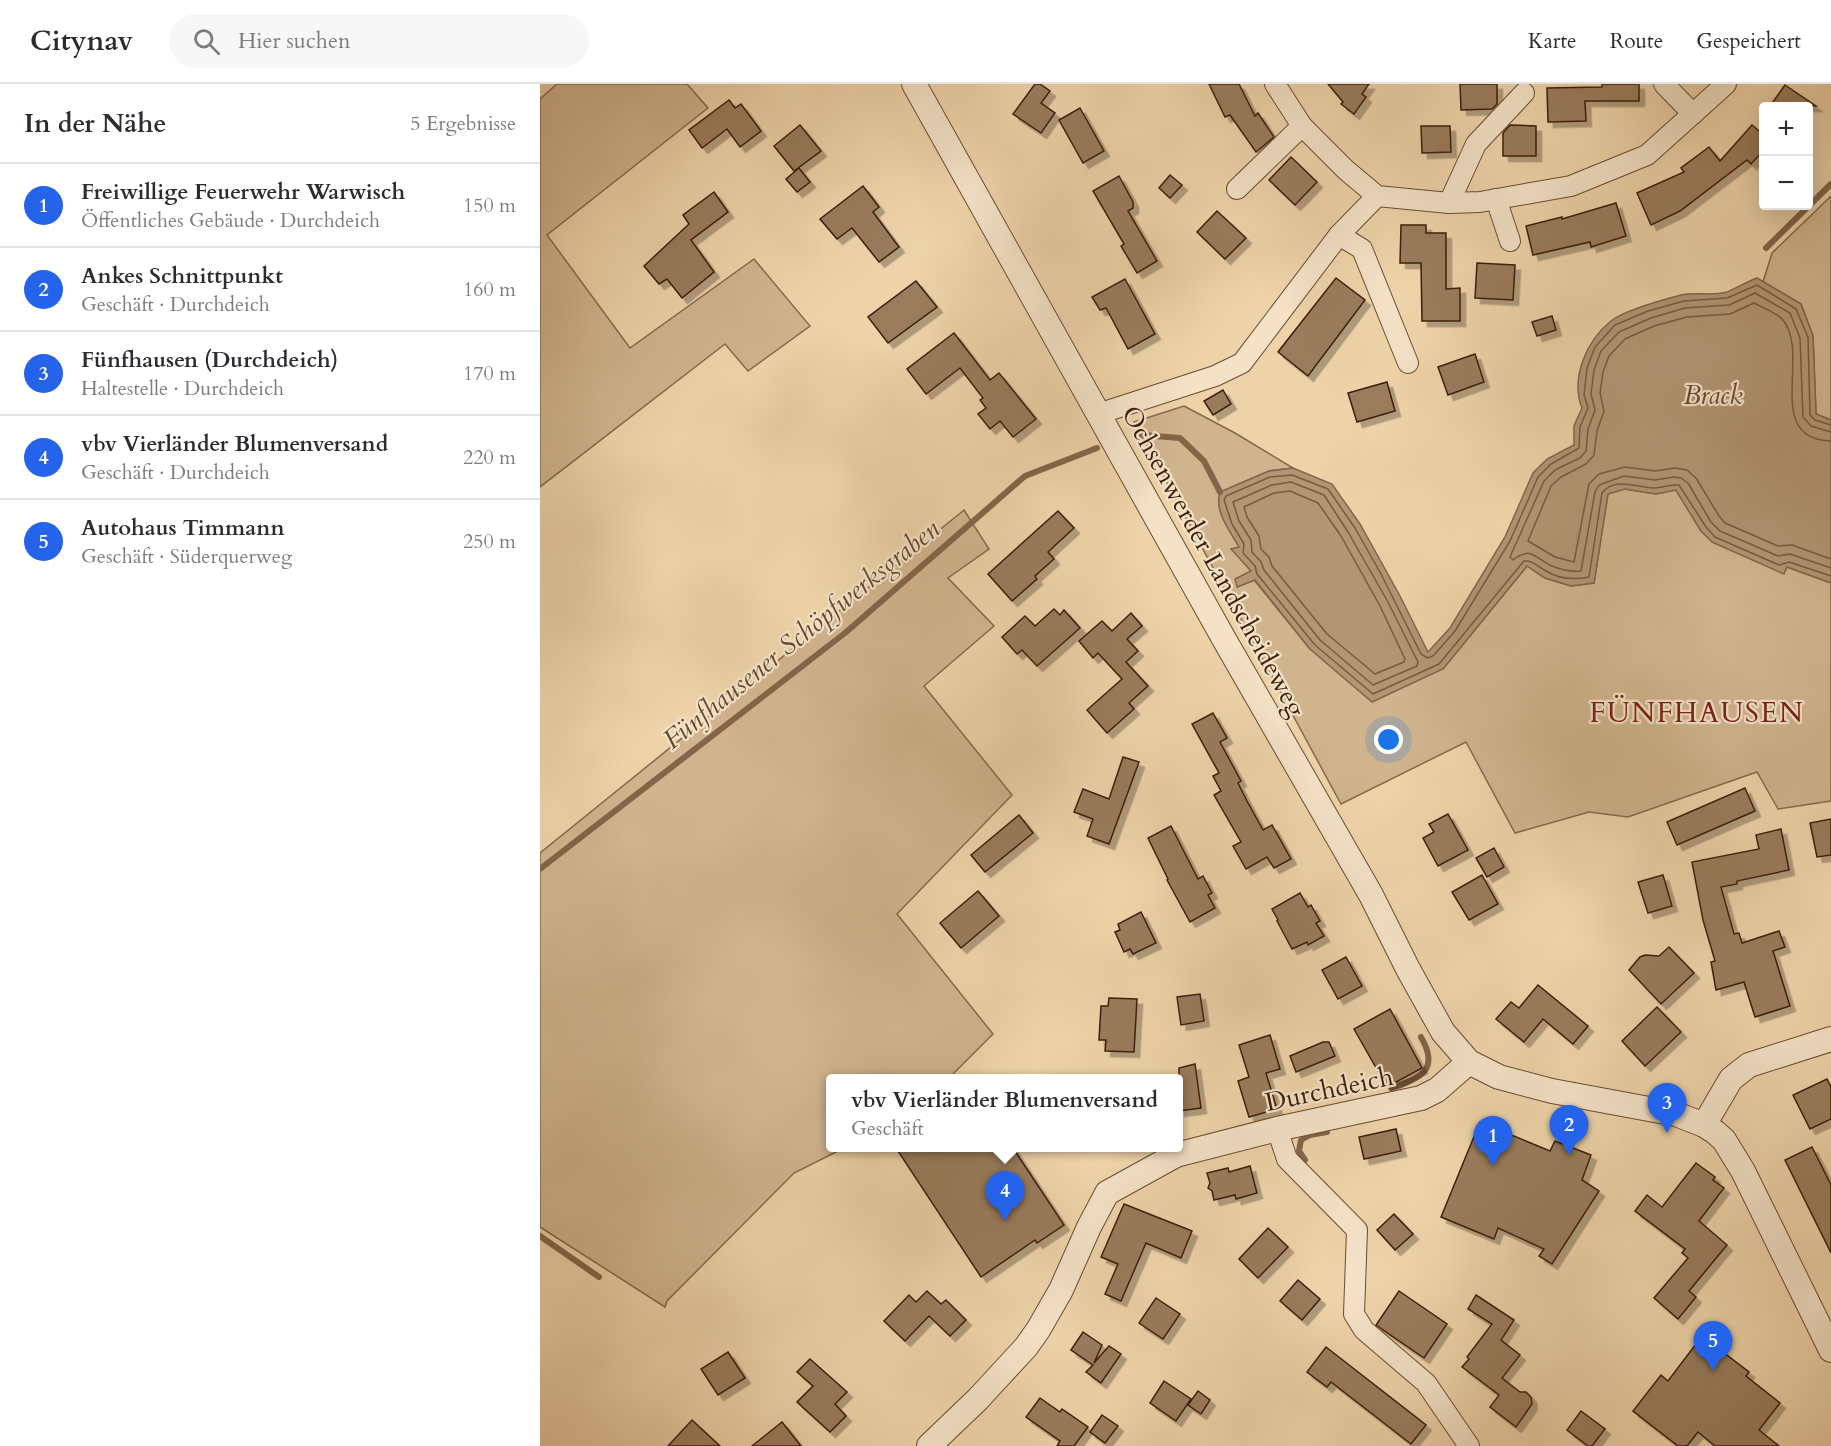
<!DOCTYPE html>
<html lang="de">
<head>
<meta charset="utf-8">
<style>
	body { margin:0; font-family:Cardo,serif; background:#f7f7f7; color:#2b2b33 }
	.controls { position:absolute; right:18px; top:18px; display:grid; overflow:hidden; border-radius:6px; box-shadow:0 6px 24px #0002 }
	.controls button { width:54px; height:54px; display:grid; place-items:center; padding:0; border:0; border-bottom:2px solid #e1e1e2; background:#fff; color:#2b2b33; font:30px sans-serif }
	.you { position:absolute; left:849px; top:656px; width:21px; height:21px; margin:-15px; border:4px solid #fff; border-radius:50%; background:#1a73e8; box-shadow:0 0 0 9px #1a73e833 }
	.badge { display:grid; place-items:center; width:39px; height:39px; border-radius:50%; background:#2563eb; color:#fff; font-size:20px; font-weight:700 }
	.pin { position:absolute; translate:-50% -50px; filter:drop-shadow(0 2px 3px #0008) }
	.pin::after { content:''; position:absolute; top:32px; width:21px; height:18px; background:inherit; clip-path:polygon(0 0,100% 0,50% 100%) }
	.popup { position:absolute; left:286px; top:990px; width:357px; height:78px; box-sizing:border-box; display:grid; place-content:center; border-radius:6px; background:#fff; filter:drop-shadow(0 2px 4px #0005); font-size:20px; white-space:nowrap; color:#7c7c81 }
	.popup b { font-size:22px; color:#2b2b33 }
	.popup::after { content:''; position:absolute; left:50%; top:100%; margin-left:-12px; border:12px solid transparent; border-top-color:#fff }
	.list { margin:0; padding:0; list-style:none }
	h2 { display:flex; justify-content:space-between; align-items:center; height:78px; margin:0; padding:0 24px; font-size:26px }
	h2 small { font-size:20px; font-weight:400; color:#7c7c81 }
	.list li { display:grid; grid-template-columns:39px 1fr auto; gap:18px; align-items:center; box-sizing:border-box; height:84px; padding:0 24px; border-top:2px solid #e1e1e2 }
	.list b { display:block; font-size:22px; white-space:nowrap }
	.list p { margin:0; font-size:20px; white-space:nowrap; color:#7c7c81 }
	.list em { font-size:20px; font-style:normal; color:#7c7c81 }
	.icon { flex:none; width:33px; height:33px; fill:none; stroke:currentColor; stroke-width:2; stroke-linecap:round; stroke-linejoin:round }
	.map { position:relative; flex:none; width:1291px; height:1362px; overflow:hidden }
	header { display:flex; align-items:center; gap:36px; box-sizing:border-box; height:84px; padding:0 30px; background:#fff; border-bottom:2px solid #e1e1e2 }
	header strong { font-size:28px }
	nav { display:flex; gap:33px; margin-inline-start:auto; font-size:21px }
	.search { width:420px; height:54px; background:#f7f7f7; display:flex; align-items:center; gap:15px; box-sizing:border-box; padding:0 21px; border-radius:33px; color:#7c7c81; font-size:22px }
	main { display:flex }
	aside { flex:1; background:#fff }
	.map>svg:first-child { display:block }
	.green { fill:#d0b48e; stroke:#86694c; stroke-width:1.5 }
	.water { fill:#b29573; stroke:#836549; stroke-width:1.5 }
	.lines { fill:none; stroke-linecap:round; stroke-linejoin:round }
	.shore { stroke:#785a3e; stroke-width:1.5 }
	.stream { stroke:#836549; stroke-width:6 }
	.building { fill:#997c5c; stroke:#3d1e09; stroke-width:1.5; filter:url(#shadow) }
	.minor-casing { stroke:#694b31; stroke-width:22 }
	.tertiary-casing { stroke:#694b31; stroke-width:26 }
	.minor { stroke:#f4e2c7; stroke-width:20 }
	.tertiary { stroke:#f4e2c7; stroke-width:24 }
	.labels { text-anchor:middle; stroke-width:4.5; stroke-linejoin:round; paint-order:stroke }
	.street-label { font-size:26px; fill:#3d1e09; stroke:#f4e2c7 }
	.water-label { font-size:27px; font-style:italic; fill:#66482e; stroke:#f4e2c7 }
	.quarter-label { font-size:28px; letter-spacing:1.5px; fill:#7a1f14; stroke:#f4e2c7 }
</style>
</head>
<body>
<header>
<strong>Citynav</strong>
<div class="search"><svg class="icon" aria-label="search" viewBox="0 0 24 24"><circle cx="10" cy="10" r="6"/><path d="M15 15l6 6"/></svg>Hier suchen</div>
<nav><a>Karte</a><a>Route</a><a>Gespeichert</a></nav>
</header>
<main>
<aside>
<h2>In der Nähe<small>5 Ergebnisse</small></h2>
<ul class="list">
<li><span class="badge">1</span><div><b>Freiwillige Feuerwehr Warwisch</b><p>Öffentliches Gebäude · Durchdeich</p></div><em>150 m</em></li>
<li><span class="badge">2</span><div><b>Ankes Schnittpunkt</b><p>Geschäft · Durchdeich</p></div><em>160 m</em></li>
<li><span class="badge">3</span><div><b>Fünfhausen (Durchdeich)</b><p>Haltestelle · Durchdeich</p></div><em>170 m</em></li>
<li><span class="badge">4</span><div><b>vbv Vierländer Blumenversand</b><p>Geschäft · Durchdeich</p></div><em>220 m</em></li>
<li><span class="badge">5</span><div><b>Autohaus Timmann</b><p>Geschäft · Süderquerweg</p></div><em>250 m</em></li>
</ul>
</aside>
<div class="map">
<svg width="1291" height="1362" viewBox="0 0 1291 1362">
	<defs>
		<filter id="shadow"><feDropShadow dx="5.5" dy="5.5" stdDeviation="0" flood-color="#0004"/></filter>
	</defs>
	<rect width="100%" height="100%" fill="#eed3a9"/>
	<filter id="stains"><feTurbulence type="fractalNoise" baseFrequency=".00333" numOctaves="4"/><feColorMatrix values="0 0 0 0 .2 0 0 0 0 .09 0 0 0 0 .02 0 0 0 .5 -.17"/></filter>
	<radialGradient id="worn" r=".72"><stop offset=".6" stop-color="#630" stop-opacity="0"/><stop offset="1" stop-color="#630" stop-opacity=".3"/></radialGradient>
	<!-- green -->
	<g class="green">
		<path d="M17 0H147L168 24 7 151 90 264 214 175 270 242 208 287 185 260 0 403V15Z"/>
		<path d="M1291 112V336L1276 330 1273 252 1261 220 1223 198 1232 169Z"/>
		<path d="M644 322 695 349 753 384 729 387 680 408C674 427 690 448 700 463L692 465 711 487 697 503 714 496 770 565 903 585 987 482 1005 494 1031 502 1054 499 1068 410 1084 405 1116 410 1136 406 1161 447 1244 489 1247 483 1291 499V717L1238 725 1217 688 1088 733 1049 728 975 749 926 658 801 720 594 338Z"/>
		<path d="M424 426 449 465 408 494 454 542 384 602 472 711 357 830 453 950 409 994H291V1064H304L254 1089 127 1217 125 1223 0 1143V769Z"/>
	</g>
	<!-- water -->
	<path class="water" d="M1217 194 1261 220 1273 252 1276 330 1291 336V499L1247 483 1244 490 1172 458 1161 447 1136 406 1116 410 1085 405 1068 410 1054 499 1031 502 1005 494 987 482 903 585 832 618 770 565 715 496 697 503 695 495 711 487 691 465 699 463C690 447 674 427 680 408L729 387 753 384 792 400 820 440 860 512 888 568 910 544 965 453 993 389 1007 375 1034 361V342L1042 324C1030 294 1047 256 1071 237 1085 226 1122 216 1141 211 1155 208 1173 212 1187 208 1197 204 1206 198 1217 194Z"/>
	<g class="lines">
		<!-- shore -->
		<g class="shore">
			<path d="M1291 341 1275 336 1270 331 1268 253 1256 225 1217 201 1187 214 1144 217 1108 227 1075 241 1055 263 1047 284 1044 311 1048 324 1040 343 1039 364 1011 380 998 393 970 457 915 547 893 572 888 574 881 570 841 490 815 444 788 405 752 391 730 393 686 412 684 416 692 440 704 460 703 469 715 482 717 490 775 561 833 610 899 580 984 477C993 476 998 483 1006 487 1019 495 1034 496 1049 493L1062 409C1075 392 1098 404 1114 404 1123 404 1131 400 1139 401L1166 443 1175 453 1239 481 1249 478 1291 492"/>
			<path d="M1291 348 1271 342 1263 333 1260 254 1250 229 1215 209 1189 221 1145 224 1111 234 1079 248 1061 267 1054 286 1051 310 1055 326 1048 345 1046 367 1040 374 1015 386 1004 397 970 473 973 476C991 461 996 475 1012 482 1022 486 1031 488 1041 487L1055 408 1059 401 1084 392 1115 396 1134 393 1141 394 1148 399 1171 438 1180 447 1238 472 1250 470 1291 484"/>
			<path d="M1291 357C1223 355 1271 270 1243 236 1237 229 1222 223 1214 219L1190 230 1147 233 1114 242 1085 255 1069 272 1063 288 1060 309 1064 327 1057 347 1054 371 1046 380 1021 393 1011 402 988 457 1015 473 1034 478 1049 400 1059 390 1085 383 1115 387 1135 384 1147 386 1156 394 1179 432 1185 439 1238 462 1252 461 1291 475"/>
			<path d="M751 398 784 411 808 448 848 518 878 578 877 582 833 601 780 556 724 486 721 478 712 468 711 456 699 437 693 418 732 401Z"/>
			<path d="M750 407 778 419 801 452 840 522 865 575 864 578 835 590 787 550 732 482 729 473 721 465 719 452 707 433 704 423 734 409Z"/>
		</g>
		<!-- stream -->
		<g class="stream">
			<path d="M1226 164 1291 100"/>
			<path d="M602 351 640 354 664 377 680 408"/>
			<path d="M0 785 305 549 485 392 557 364"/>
			<path d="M851 1004C881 994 900 986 881 953"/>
			<path d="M765 1076 759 1067 761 1056 770 1051 787 1048"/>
			<path d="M0 1152 59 1193"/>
		</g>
	</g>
	<!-- building -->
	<g class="building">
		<path d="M495 0H500L510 7 501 19 515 29 501 49 473 30Z"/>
		<path d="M669 0H699L715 32 718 29 734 53 716 68 690 31 685 33Z"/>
		<path d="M788 0H829L822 10 826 13 814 30 801 20 803 18Z"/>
		<path d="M920 0H957V20L952 25 921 26Z"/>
		<path d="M1062 0H1099V17H1045L1046 37 1008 38 1007 4 1062 3Z"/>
		<path d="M1245 1 1276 22H1230Z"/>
		<path d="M189 16 195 24 201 20 221 47 200 63 187 45 162 64 149 46Z"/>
		<path d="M540 24 564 67 543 79 519 36Z"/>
		<path d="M260 41 281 67 254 87 234 62Z"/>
		<path d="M970 41 996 42V72H963V49Z"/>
		<path d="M1212 41 1224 51V66L1211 80 1207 76 1140 127 1111 141 1097 109 1144 88 1141 84 1169 63 1180 77Z"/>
		<path d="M881 42H910L911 68 882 69Z"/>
		<path d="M751 73 777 98 755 121 729 96Z"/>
		<path d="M259 84 270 98 257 108 246 95Z"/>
		<path d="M630 91 642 101 630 114 619 104Z"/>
		<path d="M579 92 593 118V124L588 127 617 177 597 189 581 162 584 160 553 107Z"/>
		<path d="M323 102 339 123 333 128 359 163 339 178 312 144 297 155 280 135Z"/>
		<path d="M174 108 188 128 151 156 174 188 142 214 127 195 119 200 104 182 149 140 143 131Z"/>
		<path d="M1076 119 1086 152 1051 163 1050 158 993 171 986 142 1022 133V135Z"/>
		<path d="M677 127 706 154 685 175 657 148Z"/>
		<path d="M861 141H886V149H906V205L920 204V237H882L881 179H860Z"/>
		<path d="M937 179 975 181 973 216 935 214Z"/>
		<path d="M796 194 825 216 768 292 738 268Z"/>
		<path d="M585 195 615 250 588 265 566 224 560 226 552 213Z"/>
		<path d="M376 197 397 223 348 259 328 233Z"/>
		<path d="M1012 232 1016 246 997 252 992 238Z"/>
		<path d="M414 249 450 296 459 289 496 335 473 353 460 337 450 345 438 330 446 324 440 316 443 314 420 284 386 310 367 285Z"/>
		<path d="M935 270 944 298 908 311 898 283Z"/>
		<path d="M847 298 855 327 817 338 808 309Z"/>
		<path d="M683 306 691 320 673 331 664 317Z"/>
		<path d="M518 427 534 444 508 468 514 475 495 492 497 495 472 517 448 490Z"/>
		<path d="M514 525 520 531 524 526 540 544 497 582 482 566 477 570 462 553 485 532 495 542Z"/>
		<path d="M591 529 602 542 587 555 598 567 586 578 608 602 589 619 594 625 567 649 547 626 582 595 558 569 553 574 539 557 562 537 572 547Z"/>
		<path d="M673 629 687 654 680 658 701 697 698 699 707 717 723 746 732 741 751 775 734 784 727 773 706 785 693 762 701 758 674 711 681 707 673 692 679 689 652 640Z"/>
		<path d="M583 673 599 678 569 760 547 752 553 735 534 728 543 705 569 715Z"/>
		<path d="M1205 704 1215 727 1137 761 1127 738Z"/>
		<path d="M908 730 928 766 898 782 883 754 894 748 889 740Z"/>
		<path d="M479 731 493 749 445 788 431 771Z"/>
		<path d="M1291 735V771L1277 773 1270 739Z"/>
		<path d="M631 742 658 795 663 792 672 809 668 811 675 824 650 838 627 796 628 795 608 754Z"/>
		<path d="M1241 745 1249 786 1197 797V800L1181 803 1194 850 1199 849 1202 859 1239 847 1245 863 1233 867 1250 922 1215 933 1204 898 1176 906 1171 878 1175 877 1163 836 1152 778 1219 765 1216 751Z"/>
		<path d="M954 764 964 783 947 793 936 774Z"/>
		<path d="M942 791 958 820 929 836 912 808Z"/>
		<path d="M1123 791 1132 822 1108 829 1098 798Z"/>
		<path d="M438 807 459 832 421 864 400 839Z"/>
		<path d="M760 809 768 823 771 821 780 837 776 839 784 852 768 861 767 858 752 865 737 837 738 836 732 825Z"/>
		<path d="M601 828 616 859 593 870 590 865 584 868 575 848 580 846 578 840Z"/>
		<path d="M1129 863 1154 889 1121 920 1089 886 1100 873 1105 871 1119 872Z"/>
		<path d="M806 873 822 902 798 915 782 886Z"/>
		<path d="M998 901 1048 942 1033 960 1003 935 984 958 956 935 971 918 979 924Z"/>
		<path d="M660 910 664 937 641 941 637 913Z"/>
		<path d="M569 914 597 915 594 968 565 967 566 956H559L561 922H568Z"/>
		<path d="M1117 923 1141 948 1105 982 1082 957Z"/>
		<path d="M850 925 882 984 847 1003 814 945Z"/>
		<path d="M730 951 740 985 726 989 737 1025 709 1033 698 997 709 993 699 961Z"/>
		<path d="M783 958H789L795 972 756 988 750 972Z"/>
		<path d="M655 980 661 1024 639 1027V984Z"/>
		<path d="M1287 995 1291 1003V1035L1270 1045 1253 1011Z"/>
		<path d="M940 1038 1010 1067 1015 1057 1051 1071 1042 1096 1059 1107 1012 1180 999 1172 1004 1165 958 1144 954 1155 901 1133Z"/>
		<path d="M856 1045 861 1067 824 1075 819 1053Z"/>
		<path d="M1272 1063 1291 1101V1169L1245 1076Z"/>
		<path d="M356 1064H473L524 1141 497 1159 495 1156 441 1193Z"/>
		<path d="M1156 1079 1175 1093 1173 1096 1184 1104 1159 1137 1187 1161 1149 1207 1156 1213 1138 1235 1114 1214 1148 1174 1142 1169 1145 1165 1095 1127 1107 1111 1122 1123Z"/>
		<path d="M710 1082 717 1109 696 1115 695 1111 674 1116 672 1107 668 1104 670 1099 667 1089 688 1084 689 1088Z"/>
		<path d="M584 1120 652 1147 641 1174 606 1159 581 1217 565 1210 578 1180 561 1173Z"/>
		<path d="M854 1130 873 1150 855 1166 837 1146Z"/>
		<path d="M728 1144 748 1163 718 1194 699 1175Z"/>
		<path d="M758 1196 780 1215 762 1236 740 1217Z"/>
		<path d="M387 1207 401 1220 406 1216 426 1236 410 1252 389 1232 365 1257 344 1237 369 1211 376 1218Z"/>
		<path d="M859 1207 907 1240 884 1274 836 1241Z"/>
		<path d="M936 1211 974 1236 961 1256 980 1271 962 1294 980 1308H986L991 1313 992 1320 976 1343 950 1323 959 1311 922 1283 929 1275 927 1273 952 1240 928 1225Z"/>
		<path d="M616 1214 640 1230 623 1255 599 1239Z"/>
		<path d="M543 1248 562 1261 554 1279 569 1262 581 1270 561 1299 546 1288 553 1281 531 1266Z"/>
		<path d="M1162 1252 1209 1288 1206 1292 1240 1319 1219 1346 1239 1362H1175L1158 1348 1147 1362H1138L1093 1327 1121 1291 1128 1297Z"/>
		<path d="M786 1263 886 1341 871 1360 791 1298 787 1303 767 1288Z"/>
		<path d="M188 1268 205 1294 178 1311 161 1285Z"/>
		<path d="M270 1275 307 1308 295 1320 306 1332 290 1348 257 1318 273 1302 257 1288Z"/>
		<path d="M624 1297 651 1315 636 1337 610 1319Z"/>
		<path d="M658 1307 670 1316 661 1330 648 1321Z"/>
		<path d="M500 1314 520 1328 522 1325 548 1343 534 1362H517L520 1357 486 1333Z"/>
		<path d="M1041 1327 1065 1345 1052 1362H1048L1027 1346Z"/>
		<path d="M562 1331 578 1342 565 1359 550 1348Z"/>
		<path d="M152 1336 180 1362H128Z"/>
		<path d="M242 1338 261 1362H212Z"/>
	</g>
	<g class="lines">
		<!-- minor casing -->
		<g class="minor-casing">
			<g id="minor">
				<path d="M735 0 762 42 806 86 837 112 909 119 940 118 1031 102 1107 71 1186 0"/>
				<path d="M1124 0 1153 30"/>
				<path d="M697 105 762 42"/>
				<path d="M956 115 970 157"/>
				<path d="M909 119 936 60 984 9"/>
				<path d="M799 151 822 165 868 279"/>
				<path d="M558 330 675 292 702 279 799 151 837 112"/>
				<path d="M737 1045 747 1075 817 1146 814 1230 824 1246 886 1299 929 1362"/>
			</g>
		</g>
		<!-- tertiary casing -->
		<g class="tertiary-casing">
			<g id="tertiary">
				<path d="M374 0 684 555 831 811 868 885 903 948 929 978 959 993 1012 1007 1136 1030 1164 1041 1175 1048 1184 1056 1203 1087 1291 1266"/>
				<path d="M1164 1041 1191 995 1209 981 1291 955"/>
				<path d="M389 1362 438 1315 486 1263 498 1246 521 1206 549 1143 567 1109 636 1071 737 1045 881 1014 897 1006 929 978"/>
			</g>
		</g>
		<!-- minor -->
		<use href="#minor" class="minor"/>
		<!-- tertiary -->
		<use href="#tertiary" class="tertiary"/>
	</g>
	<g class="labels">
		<!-- street labels -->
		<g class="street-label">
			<text transform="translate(674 477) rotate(61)" y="9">Ochsenwerder Landscheideweg</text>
			<text transform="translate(789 1005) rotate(-12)" y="9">Durchdeich</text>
		</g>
		<!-- water labels -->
		<g class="water-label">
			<text x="1173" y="320">Brack</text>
			<text transform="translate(261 550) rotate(-39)" y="9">Fünfhausener Schöpfwerksgraben</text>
		</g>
		<!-- quarter labels -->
		<g class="quarter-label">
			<text x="1157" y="638">FÜNFHAUSEN</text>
		</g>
	</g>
	<rect width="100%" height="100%" filter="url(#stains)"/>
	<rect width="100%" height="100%" fill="url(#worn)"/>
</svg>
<div class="controls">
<button>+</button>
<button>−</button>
</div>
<div class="you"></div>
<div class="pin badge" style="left:953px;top:1082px">1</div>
<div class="pin badge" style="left:1029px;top:1071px">2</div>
<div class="pin badge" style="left:1127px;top:1049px">3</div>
<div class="pin badge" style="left:465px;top:1137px">4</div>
<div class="popup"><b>vbv Vierländer Blumenversand</b>Geschäft</div>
<div class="pin badge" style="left:1173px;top:1287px">5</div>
</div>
</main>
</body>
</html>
